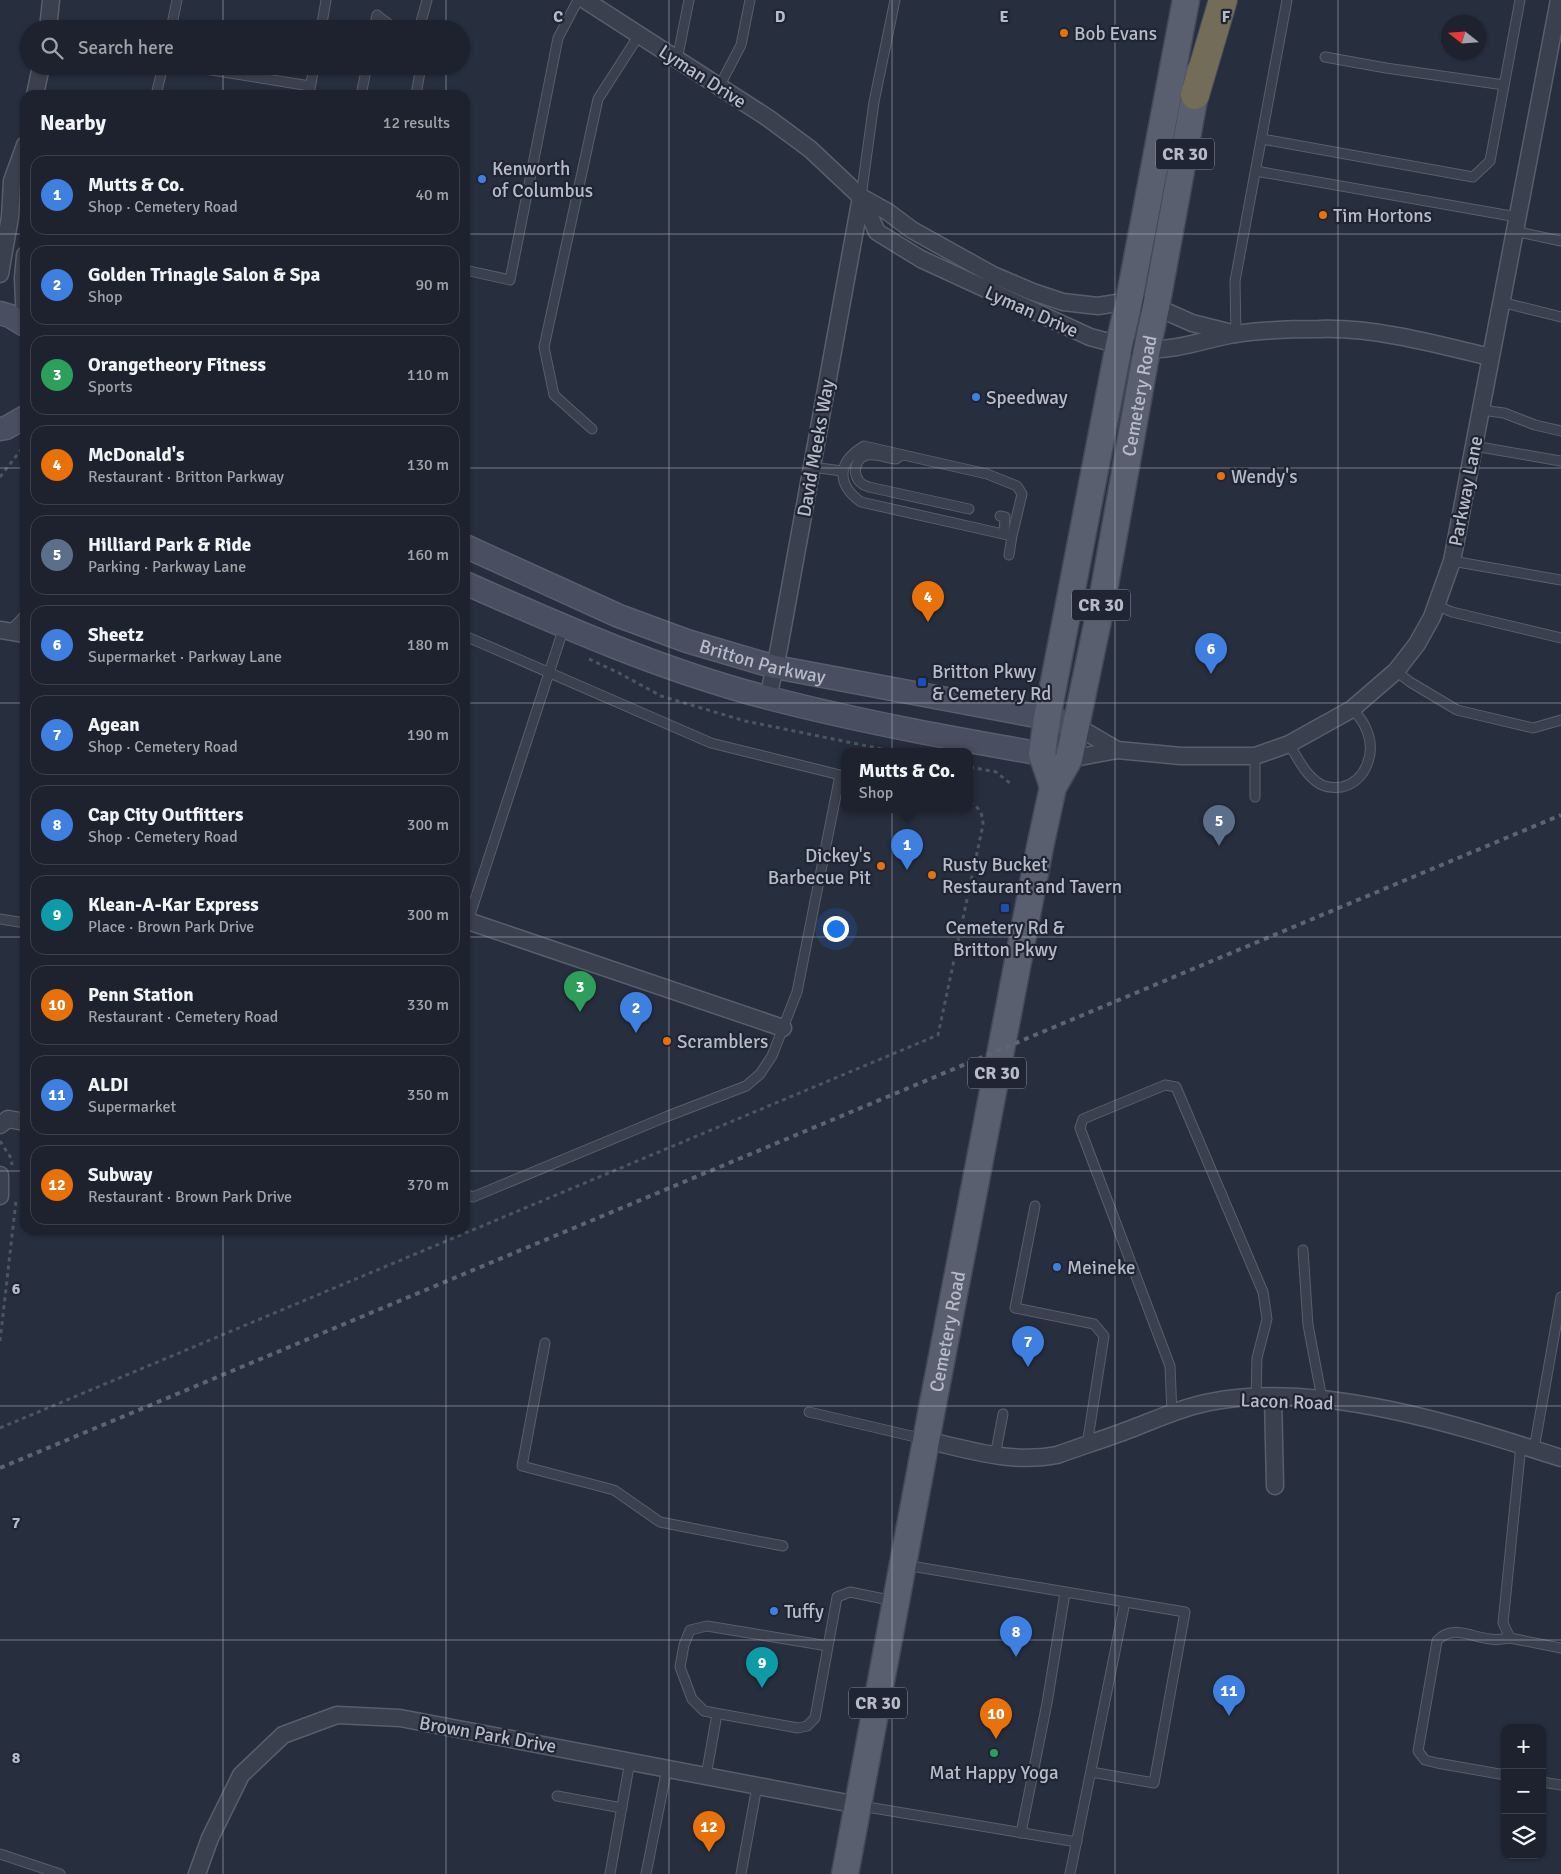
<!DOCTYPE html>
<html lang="en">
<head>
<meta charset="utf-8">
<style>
	body { margin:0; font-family:Signika,sans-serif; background:#2a2f3a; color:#f1f3f6 }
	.controls { position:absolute; right:15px; bottom:15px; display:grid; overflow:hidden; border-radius:10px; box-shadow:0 1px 4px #0004 }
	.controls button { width:45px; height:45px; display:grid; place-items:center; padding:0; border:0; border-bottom:1px solid #3b3f4a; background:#1d222e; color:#f1f3f6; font:25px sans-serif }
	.compass { position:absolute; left:1441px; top:15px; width:45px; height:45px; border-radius:50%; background:#1d222e; box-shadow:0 1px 4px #0004; rotate:287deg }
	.you { position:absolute; left:835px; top:928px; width:18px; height:18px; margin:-12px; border:4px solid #fff; border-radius:50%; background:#1a73e8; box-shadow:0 0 0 8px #1a73e833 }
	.badge { display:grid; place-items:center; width:32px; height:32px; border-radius:50%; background:#bca0f2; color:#fff; font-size:16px; font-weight:700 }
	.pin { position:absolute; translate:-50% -41px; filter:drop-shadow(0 1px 2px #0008) }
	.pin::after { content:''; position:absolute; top:26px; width:18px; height:15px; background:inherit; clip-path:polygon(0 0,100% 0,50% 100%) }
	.popup { position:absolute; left:841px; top:748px; width:132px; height:65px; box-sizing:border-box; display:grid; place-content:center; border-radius:10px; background:#1d222e; filter:drop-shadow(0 1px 4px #0005); font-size:16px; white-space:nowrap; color:#a0a4aa }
	.popup b { font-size:19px; color:#f1f3f6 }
	.popup::after { content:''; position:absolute; left:50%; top:100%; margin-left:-10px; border:10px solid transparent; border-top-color:#1d222e }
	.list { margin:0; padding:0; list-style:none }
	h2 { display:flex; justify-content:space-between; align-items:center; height:65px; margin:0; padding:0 20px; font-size:21px }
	h2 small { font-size:16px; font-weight:400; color:#a0a4aa }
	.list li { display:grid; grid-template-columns:32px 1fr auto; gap:15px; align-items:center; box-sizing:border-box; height:80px; margin:0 10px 10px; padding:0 10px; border:1px solid #3b3f4a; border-radius:15px }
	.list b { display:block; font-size:19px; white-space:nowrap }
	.list p { margin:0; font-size:16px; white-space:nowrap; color:#a0a4aa }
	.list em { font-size:16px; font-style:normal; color:#a0a4aa }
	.icon { flex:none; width:28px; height:28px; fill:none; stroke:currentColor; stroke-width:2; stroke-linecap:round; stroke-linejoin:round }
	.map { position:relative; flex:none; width:1561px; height:1874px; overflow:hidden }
	.search { position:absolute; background:#1d222e; box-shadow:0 1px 4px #0004; left:20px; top:20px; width:450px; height:55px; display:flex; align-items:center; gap:12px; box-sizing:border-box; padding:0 18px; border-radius:28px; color:#a0a4aa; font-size:19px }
	.panel { position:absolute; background:#1d222e; box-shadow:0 1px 4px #0004; left:20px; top:90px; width:450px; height:1145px; border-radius:15px }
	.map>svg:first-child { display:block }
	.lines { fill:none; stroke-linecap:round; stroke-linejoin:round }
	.service-casing { stroke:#585e6b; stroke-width:11 }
	.minor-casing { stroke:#585e6b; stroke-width:19 }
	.secondary-casing { stroke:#585e6b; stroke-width:25 }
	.primary-casing { stroke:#444957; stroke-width:29 }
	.motorway-casing { stroke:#454b58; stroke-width:30 }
	.path { stroke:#49585e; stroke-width:3; stroke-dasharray:4 4; stroke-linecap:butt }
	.service { stroke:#3a404e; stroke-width:9 }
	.minor { stroke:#3a404e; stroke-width:16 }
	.secondary { stroke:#494f60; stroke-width:22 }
	.primary { stroke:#595f6e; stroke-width:26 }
	.motorway { stroke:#736c58; stroke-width:28 }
	.rail { stroke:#5d6474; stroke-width:4; stroke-dasharray:5 5; stroke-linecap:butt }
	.grid { fill:none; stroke:#b7bbc8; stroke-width:1; stroke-opacity:0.55 }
	.food-dot { fill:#e8710a; stroke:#1f2533; stroke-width:2 }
	.shop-dot { fill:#3f7fe0; stroke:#1f2533; stroke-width:2 }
	.transit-dot { fill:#1a4fb4; stroke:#1f2533; stroke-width:2 }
	.leisure-dot { fill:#2e9e5b; stroke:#1f2533; stroke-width:2 }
	.labels { text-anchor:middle; stroke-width:4.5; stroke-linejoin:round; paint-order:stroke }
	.shield { fill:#1f2533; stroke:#898e9b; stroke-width:1 }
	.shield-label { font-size:18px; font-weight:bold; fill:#b7bbc8 }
	.poi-label { font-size:19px; fill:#b7bbc8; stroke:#1f2533; text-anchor:start }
	.street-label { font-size:19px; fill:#b7bbc8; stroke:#1f2533 }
	.grid-label { font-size:16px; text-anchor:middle; font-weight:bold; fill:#b7bbc8; stroke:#1f2533; stroke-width:4.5; stroke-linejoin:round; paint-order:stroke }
</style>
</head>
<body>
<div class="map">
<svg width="1561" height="1874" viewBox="0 0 1561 1874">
	<rect width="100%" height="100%" fill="#272e3e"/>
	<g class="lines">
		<!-- service casing -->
		<g class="service-casing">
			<g id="service">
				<path d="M171 29 177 0"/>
				<path d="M321 29 326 0"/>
				<path d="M374 29 377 15 395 29"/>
				<path d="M419 29 427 0"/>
				<path d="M1325 57 1386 68 1504 85"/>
				<path d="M677 60 689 0"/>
				<path d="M186 66 310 86"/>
				<path d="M719 87 741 45 750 0"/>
				<path d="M156 95 163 66"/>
				<path d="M309 95 314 66"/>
				<path d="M361 95 367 66"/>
				<path d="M416 95 421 66"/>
				<path d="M1262 139 1473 177 1490 161 1520 0"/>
				<path d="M1256 171 1517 217"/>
				<path d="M861 197 874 102 895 0"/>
				<path d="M1514 231 1561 241"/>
				<path d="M465 270 510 280 558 38 578 0"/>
				<path d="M1501 302 1561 317"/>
				<path d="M1236 334 1235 281 1287 0"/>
				<path d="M1481 410 1504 413 1535 425 1561 431"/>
				<path d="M592 429 554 395 544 347 598 99 639 35"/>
				<path d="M1474 446 1561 461"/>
				<path d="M902 455 896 459C888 458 876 454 868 455 856 457 852 472 859 481 861 484 866 486 869 487L969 509"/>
				<path d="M812 467 842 471"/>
				<path d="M1000 516 1005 517 1004 534"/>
				<path d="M1009 555 1012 536 1022 494 1017 486 987 474 864 446C837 462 836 484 861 502L1012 536"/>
				<path d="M1452 561 1561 580"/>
				<path d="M1436 605 1452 612 1561 638"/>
				<path d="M10 631 25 615"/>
				<path d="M465 636 711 743 840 775 797 992 772 1056 760 1074 746 1086 668 1116 473 1197 465 1194"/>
				<path d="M1396 671 1410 682 1457 710 1533 728 1561 720"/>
				<path d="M1289 744C1298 758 1305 775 1320 784 1327 788 1334 788 1342 787 1366 781 1376 753 1367 731 1364 722 1358 715 1352 709"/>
				<path d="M1255 756V797"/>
				<path d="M0 919 25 923"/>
				<path d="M468 921 564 627"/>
				<path d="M1035 1206 1015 1308 1094 1324 1104 1336 1087 1445"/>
				<path d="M1303 1250 1308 1325 1322 1399"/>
				<path d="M545 1343 522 1466 614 1490 660 1522 783 1546"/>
				<path d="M809 1412 924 1439"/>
				<path d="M1172 1414 1170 1366 1080 1128 1083 1119 1165 1085 1176 1087 1263 1292 1267 1319 1257 1358 1256 1396"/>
				<path d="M1521 1445 1503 1623 1510 1638 1561 1648"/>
				<path d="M1534 1449 1561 1297"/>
				<path d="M995 1456 1003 1414"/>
				<path d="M905 1565 1185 1612 1154 1783 1091 1772"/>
				<path d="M828 1646 707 1626 690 1630 684 1645 680 1667 692 1699 704 1711 798 1728 807 1726 815 1718 837 1597 850 1592 894 1601"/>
				<path d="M1505 1775 1437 1763 1425 1760 1418 1751 1437 1641C1451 1624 1471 1637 1490 1639 1496 1640 1504 1639 1510 1638"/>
				<path d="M706 1776 717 1714"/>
				<path d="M1542 1782 1561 1785"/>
				<path d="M557 1796 622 1808"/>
				<path d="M861 1806 1077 1842"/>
				<path d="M1021 1833 1047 1703 1065 1593"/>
				<path d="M0 1854 60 1874"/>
				<path d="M610 1874 630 1761"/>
				<path d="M646 1874 667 1768"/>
				<path d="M741 1874 757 1786"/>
				<path d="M1070 1874 1125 1602"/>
			</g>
		</g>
		<!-- minor casing -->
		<g class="minor-casing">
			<g id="minor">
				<path d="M585 0 768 118 810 149 861 197 888 212 912 230 993 275 1033 292 1063 302 1098 306 1129 301 1156 307 1192 323 1236 334"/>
				<path d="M48 29 51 0"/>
				<path d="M35 95 41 66"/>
				<path d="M861 197 877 232 921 259 1090 337C1108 342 1127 347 1146 349 1177 351 1205 339 1235 334 1262 330 1292 329 1319 329 1374 327 1437 344 1490 357"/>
				<path d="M0 274 10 217 12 181 25 145"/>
				<path d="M25 324 23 278 25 255"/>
				<path d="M0 630 25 634"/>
				<path d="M768 698 779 648 861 197"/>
				<path d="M1076 726 1117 750"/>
				<path d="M1069 759 1117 750 1181 756H1255L1289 744 1352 709 1396 671 1417 644 1432 617 1452 561 1559 0"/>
				<path d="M465 920 783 1028"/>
				<path d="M0 1125 8 1119 25 1122"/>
				<path d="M0 1175V1196"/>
				<path d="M1273 1397 1275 1486"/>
				<path d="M926 1440C969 1450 1013 1464 1057 1455 1082 1446 1107 1438 1131 1429 1157 1419 1183 1407 1210 1402 1317 1380 1459 1425 1561 1458"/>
				<path d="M197 1874 210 1838 241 1775 283 1735 337 1715 400 1718 858 1805"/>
			</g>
		</g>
		<!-- secondary casing -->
		<g class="secondary-casing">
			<g id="secondary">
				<path d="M0 313 10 316 25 325"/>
				<path d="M0 429 6 428 25 417"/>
				<path id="s1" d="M465 546 619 616 687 641 775 667 1047 718 1076 726"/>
				<path d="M465 583C564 627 664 671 769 698 865 723 962 740 1059 757"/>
			</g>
		</g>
		<!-- primary casing -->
		<g class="primary-casing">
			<g id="primary">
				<path d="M1053 787 1042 754 1047 718 1119 345 1129 301 1186 0"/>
				<path id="s2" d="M845 1874 931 1414 1040 847 1053 787 1069 759 1102 601 1147 349 1156 307 1199 72"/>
			</g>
		</g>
		<!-- motorway casing -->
		<g class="motorway-casing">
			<path id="motorway" d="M1195 95 1223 0"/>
		</g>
		<!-- path -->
		<g class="path">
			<path d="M0 477 20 451 25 449"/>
			<path d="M589 659 619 673 661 696 745 721 892 751"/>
			<path d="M970 767 996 772 1011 784"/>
			<path d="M0 1141 11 1158 12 1165"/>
			<path d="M0 1341 16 1201"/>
			<path d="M0 1428 938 1035 983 825C983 815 980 807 970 803"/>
		</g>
		<!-- service -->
		<use href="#service" class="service"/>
		<!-- minor -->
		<use href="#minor" class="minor"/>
		<!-- secondary -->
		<use href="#secondary" class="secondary"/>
		<!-- primary -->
		<use href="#primary" class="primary"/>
		<!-- motorway -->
		<use href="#motorway" class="motorway"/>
		<!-- rail -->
		<path class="rail" d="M0 1468 1561 815"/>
	</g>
	<!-- grid -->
	<path class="grid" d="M223 0V29M446 0V29M669 0V1874M892 0V1874M1115 0V1874M1338 0V1874M223 66V95M446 66V95M0 234H25M465 234H1561M0 468H25M465 468H1561M0 703H25M465 703H1561M0 937H25M465 937H1561M0 1171H25M465 1171H1561M223 1230V1874M446 1230V1874M0 1406H1561M0 1640H1561"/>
	<!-- markers -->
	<g class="food-dot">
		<circle cx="1064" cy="33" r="5"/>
		<circle cx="1323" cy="215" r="5"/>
		<circle cx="1221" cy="476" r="5"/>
		<circle cx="881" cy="866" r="5"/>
		<circle cx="932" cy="875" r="5"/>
		<circle cx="667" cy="1041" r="5"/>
	</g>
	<g class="shop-dot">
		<circle cx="482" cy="179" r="5"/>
		<circle cx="976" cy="397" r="5"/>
		<circle cx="1057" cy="1267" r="5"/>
		<circle cx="774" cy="1611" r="5"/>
	</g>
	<g class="transit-dot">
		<rect x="917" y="677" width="10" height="10" rx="2.5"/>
		<rect x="1000" y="903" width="10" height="10" rx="2.5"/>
	</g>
	<circle class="leisure-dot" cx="994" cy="1753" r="5"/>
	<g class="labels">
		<!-- shield labels -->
		<g class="shield">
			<rect x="1156" y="138.5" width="58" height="31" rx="4"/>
			<rect x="1072" y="589.5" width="58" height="31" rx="4"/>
			<rect x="968" y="1057.5" width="58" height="31" rx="4"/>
			<rect x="849" y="1687.5" width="58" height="31" rx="4"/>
		</g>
		<g class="shield-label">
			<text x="1185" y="160">CR 30</text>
			<text x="1101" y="611">CR 30</text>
			<text x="997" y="1079">CR 30</text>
			<text x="878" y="1709">CR 30</text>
		</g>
		<!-- poi labels -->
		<g class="poi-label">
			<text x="1074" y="40">Bob Evans</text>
			<text x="492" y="175">Kenworth<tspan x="492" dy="22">of Columbus</tspan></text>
			<text x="1333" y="222">Tim Hortons</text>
			<text x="986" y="404">Speedway</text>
			<text x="1231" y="483">Wendy's</text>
			<text x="932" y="678">Britton Pkwy<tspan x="932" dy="22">&amp; Cemetery Rd</tspan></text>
			<text x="871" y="862" text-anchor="end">Dickey's<tspan x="871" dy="22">Barbecue Pit</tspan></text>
			<text x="942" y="871">Rusty Bucket<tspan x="942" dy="22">Restaurant and Tavern</tspan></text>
			<text x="1005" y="934" text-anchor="middle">Cemetery Rd &amp;<tspan x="1005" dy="22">Britton Pkwy</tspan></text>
			<text x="677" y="1048">Scramblers</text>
			<text x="1067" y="1274">Meineke</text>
			<text x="784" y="1618">Tuffy</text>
			<text x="994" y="1779" text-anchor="middle">Mat Happy Yoga</text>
		</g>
		<!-- street labels -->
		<g class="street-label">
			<text transform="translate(703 76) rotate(33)" y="7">Lyman Drive</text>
			<text transform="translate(1032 311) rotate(24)" y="7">Lyman Drive</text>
			<text dy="7" stroke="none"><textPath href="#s2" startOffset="1509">Cemetery Road</textPath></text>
			<text transform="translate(815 448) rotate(-80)" y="7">David Meeks Way</text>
			<text transform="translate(1465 491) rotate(-79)" y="7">Parkway Lane</text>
			<text dy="7" stroke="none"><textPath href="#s1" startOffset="320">Britton Parkway</textPath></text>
			<text dy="7" stroke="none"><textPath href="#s2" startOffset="552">Cemetery Road</textPath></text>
			<text transform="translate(1287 1401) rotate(2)" y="7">Lacon Road</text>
			<text transform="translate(488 1734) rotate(10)" y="7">Brown Park Drive</text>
		</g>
	</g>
	<g class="grid-label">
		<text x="558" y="22">C</text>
		<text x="780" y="22">D</text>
		<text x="1004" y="22">E</text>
		<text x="1226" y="22">F</text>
		<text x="16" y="1294">6</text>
		<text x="16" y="1528">7</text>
		<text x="16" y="1763">8</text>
	</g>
</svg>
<div class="controls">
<button>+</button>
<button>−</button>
<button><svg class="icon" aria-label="layers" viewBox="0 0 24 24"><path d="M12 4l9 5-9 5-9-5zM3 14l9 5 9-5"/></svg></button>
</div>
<svg class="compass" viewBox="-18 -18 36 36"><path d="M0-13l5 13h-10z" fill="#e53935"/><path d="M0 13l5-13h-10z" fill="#a0a4aa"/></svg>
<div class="you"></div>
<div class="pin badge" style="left:907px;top:870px;background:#3f7fe0">1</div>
<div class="popup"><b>Mutts &amp; Co.</b>Shop</div>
<div class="pin badge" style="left:636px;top:1033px;background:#3f7fe0">2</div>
<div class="pin badge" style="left:580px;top:1012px;background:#2e9e5b">3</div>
<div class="pin badge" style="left:928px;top:622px;background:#e8710a">4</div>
<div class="pin badge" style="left:1219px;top:846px;background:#5c6f8a">5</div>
<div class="pin badge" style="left:1211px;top:674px;background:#3f7fe0">6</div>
<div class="pin badge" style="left:1028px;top:1367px;background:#3f7fe0">7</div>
<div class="pin badge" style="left:1016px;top:1657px;background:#3f7fe0">8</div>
<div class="pin badge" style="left:762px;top:1688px;background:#0f9aa8">9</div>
<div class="pin badge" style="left:996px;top:1739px;background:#e8710a">10</div>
<div class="pin badge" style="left:1229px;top:1716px;background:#3f7fe0">11</div>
<div class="pin badge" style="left:709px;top:1852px;background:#e8710a">12</div>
<div class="search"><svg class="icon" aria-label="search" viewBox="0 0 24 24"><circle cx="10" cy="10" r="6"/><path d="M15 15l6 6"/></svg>Search here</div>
<section class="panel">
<h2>Nearby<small>12 results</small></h2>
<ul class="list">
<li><span class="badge" style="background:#3f7fe0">1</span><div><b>Mutts &amp; Co.</b><p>Shop · Cemetery Road</p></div><em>40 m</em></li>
<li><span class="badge" style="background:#3f7fe0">2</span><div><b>Golden Trinagle Salon &amp; Spa</b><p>Shop</p></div><em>90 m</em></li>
<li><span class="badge" style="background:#2e9e5b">3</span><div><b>Orangetheory Fitness</b><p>Sports</p></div><em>110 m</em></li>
<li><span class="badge" style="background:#e8710a">4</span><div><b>McDonald's</b><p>Restaurant · Britton Parkway</p></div><em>130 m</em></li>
<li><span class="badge" style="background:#5c6f8a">5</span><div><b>Hilliard Park &amp; Ride</b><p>Parking · Parkway Lane</p></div><em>160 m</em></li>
<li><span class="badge" style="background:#3f7fe0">6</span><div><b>Sheetz</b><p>Supermarket · Parkway Lane</p></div><em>180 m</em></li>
<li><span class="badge" style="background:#3f7fe0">7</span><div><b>Agean</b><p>Shop · Cemetery Road</p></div><em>190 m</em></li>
<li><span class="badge" style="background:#3f7fe0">8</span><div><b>Cap City Outfitters</b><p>Shop · Cemetery Road</p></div><em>300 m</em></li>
<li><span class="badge" style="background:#0f9aa8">9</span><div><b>Klean-A-Kar Express</b><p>Place · Brown Park Drive</p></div><em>300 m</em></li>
<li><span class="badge" style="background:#e8710a">10</span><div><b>Penn Station</b><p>Restaurant · Cemetery Road</p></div><em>330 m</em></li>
<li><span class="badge" style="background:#3f7fe0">11</span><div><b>ALDI</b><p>Supermarket</p></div><em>350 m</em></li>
<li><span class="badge" style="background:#e8710a">12</span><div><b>Subway</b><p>Restaurant · Brown Park Drive</p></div><em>370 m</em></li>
</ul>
</section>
</div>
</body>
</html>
